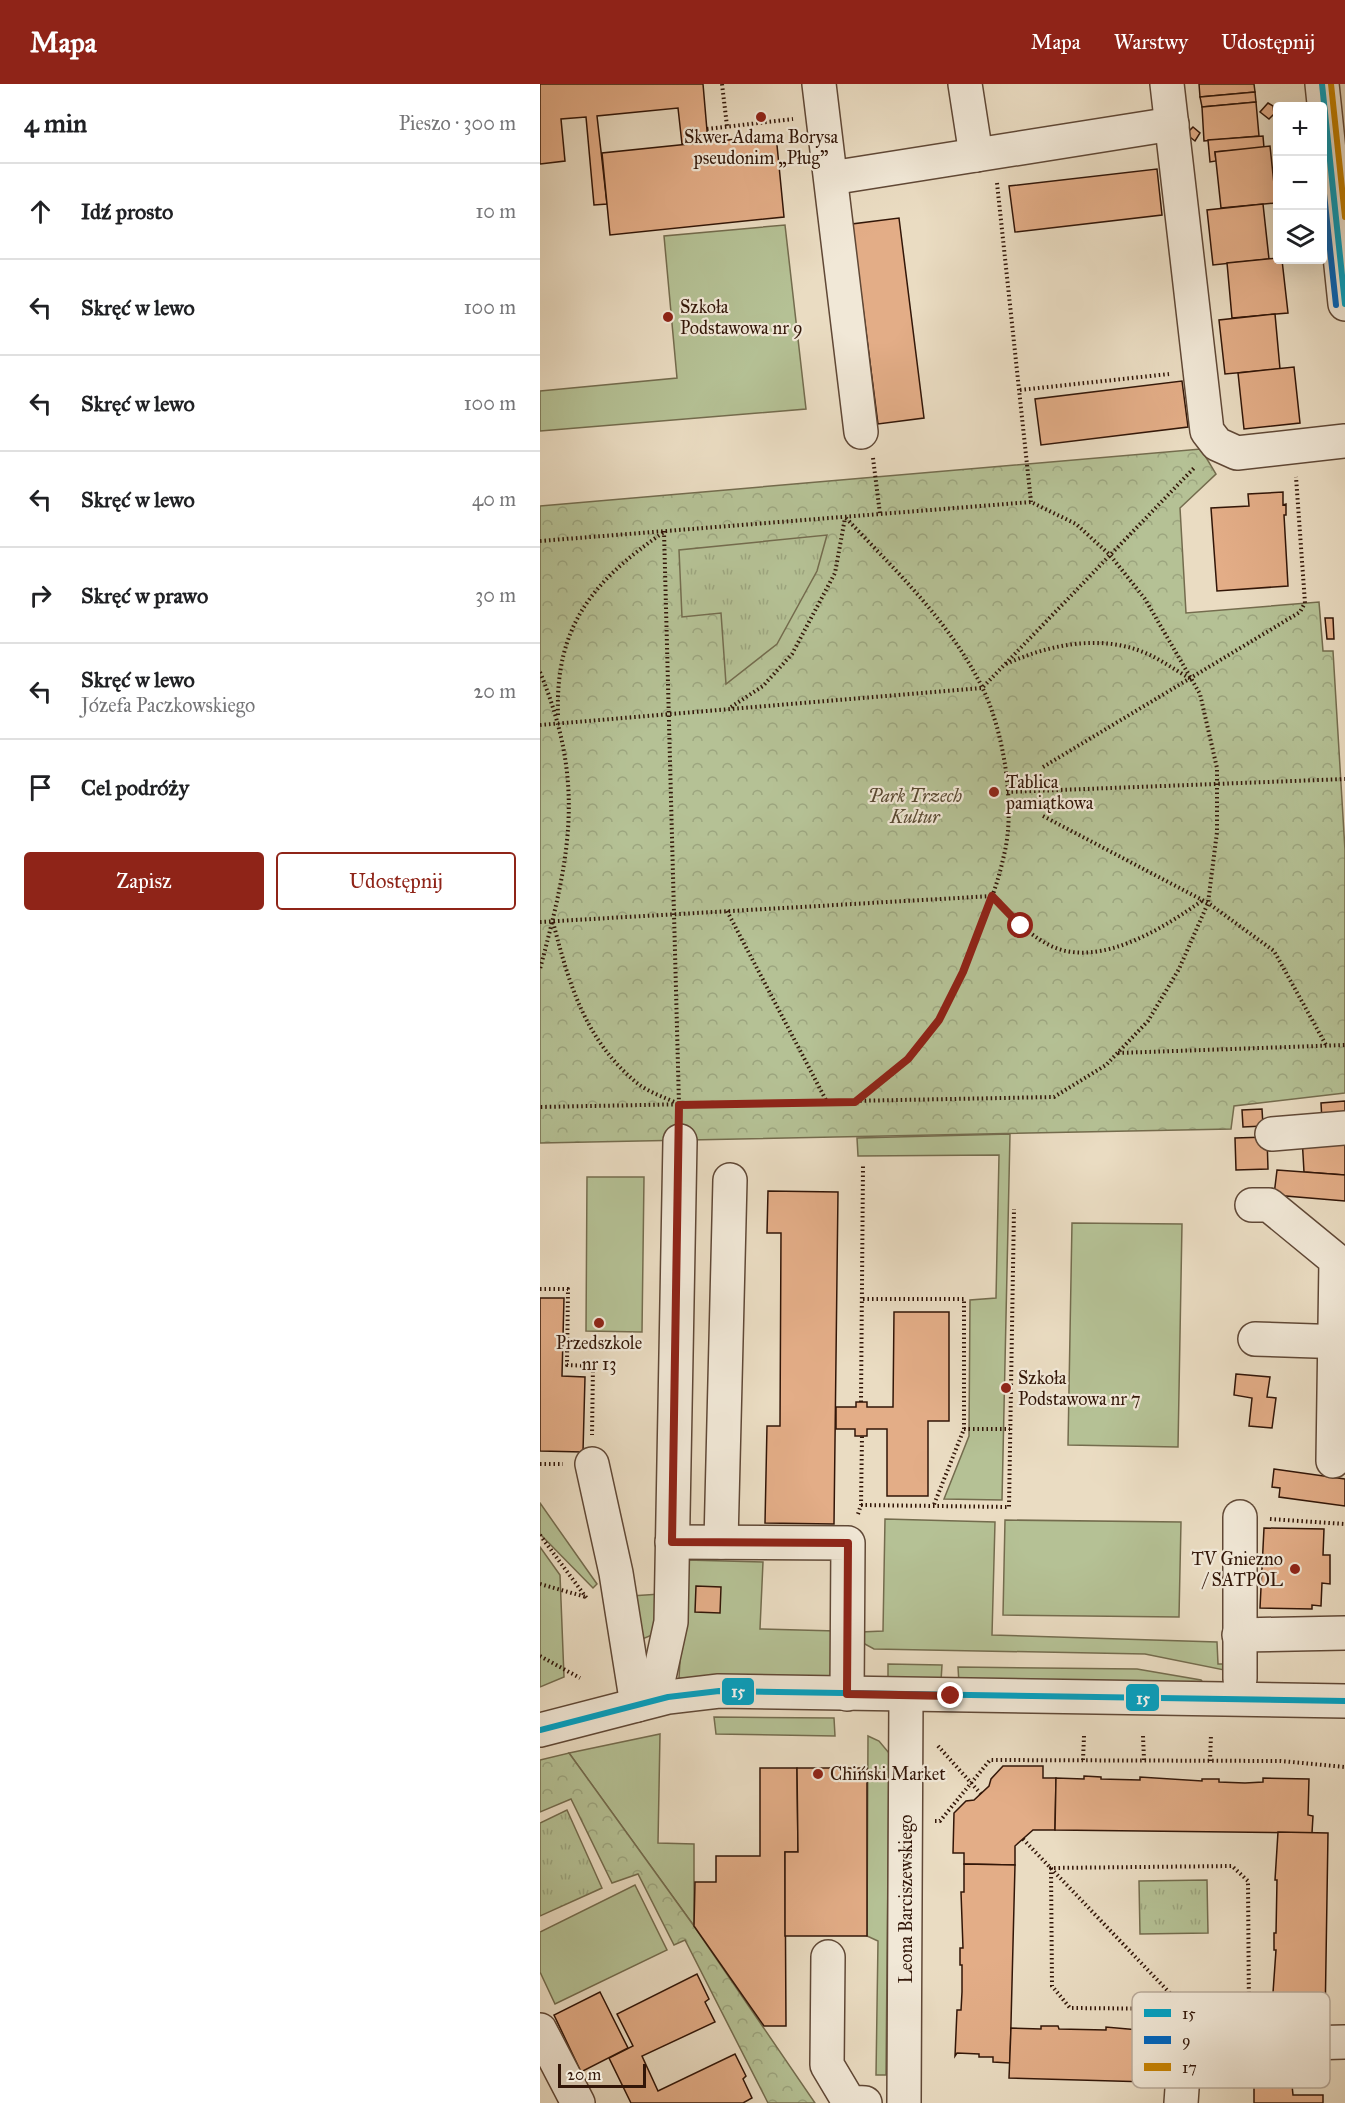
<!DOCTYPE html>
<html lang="pl">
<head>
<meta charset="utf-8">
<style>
	body { margin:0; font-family:"IM FELL Great Primer",serif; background:#f6f6f6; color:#202124 }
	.controls { position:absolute; right:18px; top:18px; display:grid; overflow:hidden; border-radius:6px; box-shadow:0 6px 24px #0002 }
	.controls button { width:54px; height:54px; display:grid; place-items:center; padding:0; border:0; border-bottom:2px solid #e0e0e0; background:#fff; color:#202124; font:30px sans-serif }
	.scale { position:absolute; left:18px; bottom:15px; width:88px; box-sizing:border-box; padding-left:6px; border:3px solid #321608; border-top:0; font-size:16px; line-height:21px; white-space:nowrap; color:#321608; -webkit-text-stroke:4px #f1e8d7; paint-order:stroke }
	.stop { position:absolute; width:18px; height:18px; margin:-14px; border:4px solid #8f2418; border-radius:50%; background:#fff }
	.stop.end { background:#8f2418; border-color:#fff; box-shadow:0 2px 6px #0008 }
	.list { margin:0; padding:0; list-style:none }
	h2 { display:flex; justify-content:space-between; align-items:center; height:78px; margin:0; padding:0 24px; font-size:26px }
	h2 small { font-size:20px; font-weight:400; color:#757577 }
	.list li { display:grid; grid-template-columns:39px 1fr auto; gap:18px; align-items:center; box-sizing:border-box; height:96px; padding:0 24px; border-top:2px solid #e0e0e0 }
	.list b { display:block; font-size:22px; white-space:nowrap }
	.list p { margin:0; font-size:20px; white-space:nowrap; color:#757577 }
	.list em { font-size:20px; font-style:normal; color:#757577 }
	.actions { display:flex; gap:12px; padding:18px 24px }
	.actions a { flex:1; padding:14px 0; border:2px solid #8f2418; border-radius:6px; text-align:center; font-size:21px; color:#8f2418 }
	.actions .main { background:#8f2418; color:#fff }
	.icon { flex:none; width:33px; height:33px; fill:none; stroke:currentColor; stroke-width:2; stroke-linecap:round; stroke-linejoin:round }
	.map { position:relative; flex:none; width:805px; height:2019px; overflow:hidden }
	header { display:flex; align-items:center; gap:36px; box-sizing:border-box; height:84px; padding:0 30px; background:#8f2418; color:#fff }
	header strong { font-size:28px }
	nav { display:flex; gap:33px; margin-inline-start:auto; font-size:21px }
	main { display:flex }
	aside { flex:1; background:#fff }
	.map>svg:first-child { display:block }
	.grass { fill:#b5c195; stroke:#746c4e; stroke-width:1.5 }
	.forest { fill:url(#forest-crowns); stroke:#746c4e; stroke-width:1.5 }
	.park { fill:url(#park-tufts); stroke:#746c4e; stroke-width:1.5 }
	.building { fill:#e3ad87; stroke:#321608; stroke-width:1.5 }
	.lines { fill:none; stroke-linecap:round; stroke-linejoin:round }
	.minor-casing { stroke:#604836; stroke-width:36 }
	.path { stroke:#321608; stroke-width:4; stroke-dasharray:1.5 3; stroke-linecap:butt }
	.minor { stroke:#f1e8d7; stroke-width:33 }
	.bus-1-casing { stroke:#f1e8d7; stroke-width:10 }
	.bus-2-casing { stroke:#f1e8d7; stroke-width:10 }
	.bus-3-casing { stroke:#f1e8d7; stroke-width:10 }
	.bus-1 { stroke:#02a2c4; stroke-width:6 }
	.bus-2 { stroke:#0065bd; stroke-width:6 }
	.bus-3 { stroke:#c68202; stroke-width:6 }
	.route { stroke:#8f2418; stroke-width:8 }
	.poi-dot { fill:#8f2418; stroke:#f1e8d7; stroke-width:2 }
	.labels { text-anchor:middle; stroke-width:4.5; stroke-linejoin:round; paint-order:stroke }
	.poi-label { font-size:18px; fill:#321608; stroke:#f1e8d7; text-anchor:start }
	.park-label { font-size:18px; font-style:italic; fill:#594932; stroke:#f1e8d7 }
	.street-label { font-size:18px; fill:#321608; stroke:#f1e8d7 }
	.key { fill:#f1e8d7; stroke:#b8a999; stroke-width:1.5 }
	.key-label { font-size:16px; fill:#321608 }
	.line-badge { stroke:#f1e8d7; stroke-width:2 }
	.badge-label { font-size:16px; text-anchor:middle; font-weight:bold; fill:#fff }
</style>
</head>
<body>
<header>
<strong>Mapa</strong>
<nav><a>Mapa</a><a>Warstwy</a><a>Udostępnij</a></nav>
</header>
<main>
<aside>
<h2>4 min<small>Pieszo · 300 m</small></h2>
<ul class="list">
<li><svg class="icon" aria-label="ahead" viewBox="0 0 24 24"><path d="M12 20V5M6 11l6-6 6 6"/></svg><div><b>Idź prosto</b></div><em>10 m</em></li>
<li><svg class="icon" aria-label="left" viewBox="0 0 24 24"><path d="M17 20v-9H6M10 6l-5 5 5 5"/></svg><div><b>Skręć w lewo</b></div><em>100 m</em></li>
<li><svg class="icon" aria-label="left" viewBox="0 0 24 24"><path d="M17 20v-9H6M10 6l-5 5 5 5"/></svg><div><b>Skręć w lewo</b></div><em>100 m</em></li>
<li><svg class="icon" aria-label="left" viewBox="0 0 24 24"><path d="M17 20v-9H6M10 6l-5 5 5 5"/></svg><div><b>Skręć w lewo</b></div><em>40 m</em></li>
<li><svg class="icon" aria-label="right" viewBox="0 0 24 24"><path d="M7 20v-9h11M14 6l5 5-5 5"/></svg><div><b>Skręć w prawo</b></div><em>30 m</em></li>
<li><svg class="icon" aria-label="left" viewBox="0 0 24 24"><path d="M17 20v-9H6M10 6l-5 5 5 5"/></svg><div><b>Skręć w lewo</b><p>Józefa Paczkowskiego</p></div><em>20 m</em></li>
<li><svg class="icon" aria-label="arrive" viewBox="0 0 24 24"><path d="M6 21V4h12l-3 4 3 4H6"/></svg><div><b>Cel podróży</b></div></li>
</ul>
<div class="actions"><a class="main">Zapisz</a><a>Udostępnij</a></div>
</aside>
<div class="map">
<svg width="805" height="2019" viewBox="0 0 805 2019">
	<defs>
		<pattern id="forest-crowns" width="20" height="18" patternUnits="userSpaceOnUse" patternTransform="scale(1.5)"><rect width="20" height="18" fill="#b5c195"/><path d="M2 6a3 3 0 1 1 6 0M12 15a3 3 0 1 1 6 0" fill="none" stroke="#9ca57f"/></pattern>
		<pattern id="park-tufts" width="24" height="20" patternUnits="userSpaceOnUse" patternTransform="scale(1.5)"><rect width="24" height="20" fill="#b5c195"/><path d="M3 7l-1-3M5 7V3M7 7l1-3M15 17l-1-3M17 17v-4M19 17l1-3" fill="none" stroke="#9ca57f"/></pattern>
	</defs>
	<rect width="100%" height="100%" fill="#eadcc2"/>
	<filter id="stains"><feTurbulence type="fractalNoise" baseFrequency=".00333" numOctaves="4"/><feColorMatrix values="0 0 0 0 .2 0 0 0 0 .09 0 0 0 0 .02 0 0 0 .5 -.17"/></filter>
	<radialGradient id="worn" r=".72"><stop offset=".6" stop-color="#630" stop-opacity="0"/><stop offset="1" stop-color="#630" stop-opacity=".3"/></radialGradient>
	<!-- grass -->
	<g class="grass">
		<path d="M245 141 266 325 0 347V307L137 294 124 152Z"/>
		<path d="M470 1050 462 1416 404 1415 429 1352 430 1216 456 1214 459 1071 318 1072 317 1054Z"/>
		<path d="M47 1093H104L102 1248 46 1247Z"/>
		<path d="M532 1139 642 1140 638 1363 528 1361Z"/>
		<path d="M0 1419 57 1500 53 1504 0 1450Z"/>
		<path d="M345 1435 455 1438 452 1551 677 1558 678 1580H691L689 1587 605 1570 334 1565 323 1559 321 1548 343 1547Z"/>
		<path d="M465 1436 641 1438 639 1533 463 1531Z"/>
		<path d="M0 1463 20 1491 24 1593 0 1603Z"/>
		<path d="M146 1476 223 1478 220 1545 296 1547 294 1587 287 1595 139 1594Z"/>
		<path d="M120 1510 117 1549 95 1558 91 1512Z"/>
		<path d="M348 1580 402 1581 401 1597 348 1596Z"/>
		<path d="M418 1583 597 1585 661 1596 665 1601 419 1600Z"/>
		<path d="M174 1633 294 1634 295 1652 176 1650Z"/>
		<path d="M120 1650 118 1759 154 1760V1842L29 1669Z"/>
		<path d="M328 1652 339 1657 349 1669 346 1991H336L338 1857 327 1852Z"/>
		<path d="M95 1801 127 1866 15 1920 0 1888V1848Z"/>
	</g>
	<!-- forest -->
	<g class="forest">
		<path d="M661 365 676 390 640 424 646 529 779 518 783 567H793L805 766V1009L694 1022 691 1045 0 1059V422Z"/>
		<path d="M29 1669 154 1842 275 2019H228L145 1856 134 1861 98 1790 72 1799 31 1715 0 1728V1676Z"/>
	</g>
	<!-- park -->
	<g class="park">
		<path d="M287 451 277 487 237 560 186 600 181 529 142 533 139 466Z"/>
		<path d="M27 1726 62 1804 0 1832V1739Z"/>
		<path d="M667 1796 668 1849 600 1850 599 1797Z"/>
	</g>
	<!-- building -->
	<g class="building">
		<path d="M0 0H163L168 58 142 60 138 24 57 32 67 120 54 121 46 33 21 35 25 77 0 80Z"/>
		<path d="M659 0H714L715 8 660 13Z"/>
		<path d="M715 8 716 18 662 23 660 13Z"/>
		<path d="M716 18 719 52 664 57 662 23Z"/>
		<path d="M728 19 733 22 734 30 729 35 720 28Z"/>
		<path d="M653 43 660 49 655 57 646 50Z"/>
		<path d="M236 51 244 133 70 151 62 69Z"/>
		<path d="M723 52 724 64 675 68 676 77 670 78 668 56Z"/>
		<path d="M730 62 736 119 681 124 675 68Z"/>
		<path d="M617 85 622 131 475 148 469 102Z"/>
		<path d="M723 120 729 175 673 181 667 126Z"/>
		<path d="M359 134 384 334 338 340 312 140Z"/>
		<path d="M738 174 742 176 748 229 692 234 687 179Z"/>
		<path d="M735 230 740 285 685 290 679 236Z"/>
		<path d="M754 283 760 339 704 345 698 289Z"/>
		<path d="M642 297 648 343 501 361 495 315Z"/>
		<path d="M743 408V421L746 420V431H744L748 502 677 507 671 424 709 422 708 410Z"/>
		<path d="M785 534H793L794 555H787Z"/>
		<path d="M805 1017V1036L782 1037 781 1019Z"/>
		<path d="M722 1025 723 1042 703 1043 702 1026Z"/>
		<path d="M805 1051V1091L764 1088 762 1053Z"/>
		<path d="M727 1053 728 1085 696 1086 695 1054Z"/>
		<path d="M737 1086 805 1091V1117L734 1111Z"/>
		<path d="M228 1107 298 1108 294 1440 225 1439 227 1342H240L241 1149H227Z"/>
		<path d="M0 1214H24L22 1292 45 1293 43 1368 0 1367Z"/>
		<path d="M354 1228H409V1337H388V1412H347V1345H327V1352H315V1345H296V1323H316V1318H327V1323H353Z"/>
		<path d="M696 1290 730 1293 727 1313 736 1314 732 1344 709 1342 712 1314 694 1311Z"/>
		<path d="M734 1385 805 1395V1422L739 1413 740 1404 732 1403Z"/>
		<path d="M724 1444 784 1445 783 1471H790V1500L782 1499 781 1522 772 1521V1525L720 1524Z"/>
		<path d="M156 1502 181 1503 180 1529 155 1528Z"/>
		<path d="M463 1682H503V1694H516L515 1746H493L475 1762V1781L424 1780V1769H413L414 1729 426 1717 434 1716 449 1702 451 1695Z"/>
		<path d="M220 1684H257L258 1768H245L246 1942H224L154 1842 155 1798H176V1772H220Z"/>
		<path d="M257 1684H327V1852H245V1768H258Z"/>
		<path d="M544 1692 561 1693V1695L600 1696V1693L662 1697V1695H679V1698L705 1699 723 1698V1694L769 1695 768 1731 773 1732 772 1749 515 1746 516 1694 544 1695Z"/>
		<path d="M738 1748 788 1749 785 1939 734 1938 735 1923H732L736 1866H734V1849H736L737 1796H735Z"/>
		<path d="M424 1780 475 1781 470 1979 453 1978V1973H439V1970L417 1969 415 1972 417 1926H421L422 1908V1881H420V1864H423L421 1808H424Z"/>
		<path d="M157 1890 169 1915 165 1918 175 1938 102 1972 118 2007 195 1970 206 1992 203 1995 212 2014 203 2019H91L69 1974 93 1962 77 1930Z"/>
		<path d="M60 1908 88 1964 41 1988 14 1931Z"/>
		<path d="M501 1942H518L519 1945 566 1946V1943L610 1947 609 1998 469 1994 471 1944 501 1945Z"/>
		<path d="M714 2001H752L753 2011H783V2019H714Z"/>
	</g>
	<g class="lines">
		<!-- minor casing -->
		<g class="minor-casing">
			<g id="minor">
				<path d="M279 0 321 348"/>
				<path d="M425 0 436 71"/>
				<path d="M627 0 667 347 677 360 697 369 805 357"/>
				<path d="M782 0 805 220"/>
				<path d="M291 94 632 40"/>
				<path d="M732 1050 805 1044"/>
				<path d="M712 1121H729L796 1176 793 1377"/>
				<path d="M715 1255 805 1258"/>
				<path d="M52 1380 76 1489 97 1621"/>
				<path d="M700 1433V1595"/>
				<path d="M132 1458 308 1459 307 1610"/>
				<path d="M181 1458 190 1096"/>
				<path d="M699 1551 805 1549"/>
				<path d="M114 1616 131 1538 140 1057"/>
				<path d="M0 1646 128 1613 179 1607 805 1617"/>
				<path d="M288 1873 287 1981 309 2018 325 2019"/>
				<path d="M0 1946 38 2019"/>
				<path d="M364 2019 366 1612"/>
				<path d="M641 2019 645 1962 805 1958"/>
			</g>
		</g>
		<!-- path -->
		<g class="path">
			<path d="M182 0 187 42"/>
			<path d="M167 45 253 35"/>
			<path d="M457 99 491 418"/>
			<path d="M480 306 629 290"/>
			<path d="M333 374 340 430"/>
			<path d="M306 434C355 486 410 538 442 603 464 647 476 724 464 771 457 804 444 835 432 866 416 905 398 945 369 975 353 991 333 1004 315 1017"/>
			<path d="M124 447 139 1021"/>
			<path d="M0 457 491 418 536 440 570 471 605 515 660 610 677 684V748L668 819 639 885 608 937 566 981 514 1013 0 1023"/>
			<path d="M466 580C510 560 564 549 610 571 624 578 637 587 651 595"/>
			<path d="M0 588C46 700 30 772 0 885"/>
			<path d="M191 623 223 602 252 570 295 489 305 434"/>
			<path d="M18 631C15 541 54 496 124 448"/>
			<path d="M0 641 442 604 655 383"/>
			<path d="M503 683 760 528 765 519 756 393"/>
			<path d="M467 708 805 695"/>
			<path d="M503 732 668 819 734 867 786 961"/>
			<path d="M187 827 287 1018"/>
			<path d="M0 838 452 812C470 831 487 850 511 862 560 885 625 843 663 816"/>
			<path d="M13 838C29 900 45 956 97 999 108 1008 126 1014 139 1020"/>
			<path d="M578 969 805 961"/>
			<path d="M0 1205H28L27 1281 53 1282 52 1351"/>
			<path d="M323 1215H424V1345L393 1423"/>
			<path d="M321 1318 323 1082"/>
			<path d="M424 1345H470"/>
			<path d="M0 1380H23"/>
			<path d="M321 1421 469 1423 474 1125"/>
			<path d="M318 1430 321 1421 322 1352"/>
			<path d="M730 1435 805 1440"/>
			<path d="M0 1451 48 1516"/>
			<path d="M0 1500 46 1513"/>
			<path d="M0 1572 40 1594"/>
			<path d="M603 1652 604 1676"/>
			<path d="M398 1662 441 1710"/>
			<path d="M543 1676 544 1652"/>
			<path d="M670 1677 671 1651"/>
			<path d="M395 1737H400L450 1676 741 1677 805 1683"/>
			<path d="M483 1755 646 1926"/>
			<path d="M646 1925 530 1924 512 1902 511 1784 692 1782 708 1797 709 1930"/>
		</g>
		<!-- minor -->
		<use href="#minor" class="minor"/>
		<!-- bus-1 casing -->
		<g class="bus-1-casing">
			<g id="bus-1">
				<path d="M782 0 805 220"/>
				<path d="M0 1646 128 1613 179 1607 805 1617"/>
			</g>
		</g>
		<!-- bus-2 casing -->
		<g class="bus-2-casing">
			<path id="bus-2" d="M782 91 796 221"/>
		</g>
		<!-- bus-3 casing -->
		<g class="bus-3-casing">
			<path id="bus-3" d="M791 0 805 133"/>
		</g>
		<!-- bus-1 -->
		<use href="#bus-1" class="bus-1"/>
		<!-- bus-2 -->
		<use href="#bus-2" class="bus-2"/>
		<!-- bus-3 -->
		<use href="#bus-3" class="bus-3"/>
	</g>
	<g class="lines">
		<!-- route -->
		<path class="route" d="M411 1612 307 1610 308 1459 132 1458 139 1021 315 1018 368 975 399 936 423 888 452 812 481 842"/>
	</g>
	<!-- markers -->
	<g class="poi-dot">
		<circle cx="221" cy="33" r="6"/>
		<circle cx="128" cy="233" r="6"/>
		<circle cx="454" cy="708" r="6"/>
		<circle cx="59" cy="1239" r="6"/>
		<circle cx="466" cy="1304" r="6"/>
		<circle cx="755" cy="1485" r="6"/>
		<circle cx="278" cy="1690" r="6"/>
	</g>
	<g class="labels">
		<!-- poi labels -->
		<g class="poi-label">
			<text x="221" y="59" text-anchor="middle">Skwer Adama Borysa<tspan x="221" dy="21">pseudonim „Pług"</tspan></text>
			<text x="140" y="229">Szkoła<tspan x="140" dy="21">Podstawowa nr 9</tspan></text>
			<text x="466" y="704">Tablica<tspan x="466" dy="21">pamiątkowa</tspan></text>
			<text x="59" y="1265" text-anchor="middle">Przedszkole<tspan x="59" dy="21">nr 13</tspan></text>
			<text x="478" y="1300">Szkoła<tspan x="478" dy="21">Podstawowa nr 7</tspan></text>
			<text x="743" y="1481" text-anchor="end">TV Gniezno<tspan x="743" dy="21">/ SATPOL</tspan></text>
			<text x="290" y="1696">Chiński Market</text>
		</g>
		<!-- park labels -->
		<g class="park-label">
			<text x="375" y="718">Park Trzech<tspan x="375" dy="21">Kultur</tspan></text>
		</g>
		<!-- street labels -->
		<g class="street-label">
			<text transform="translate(366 1815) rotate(-90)" y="6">Leona Barciszewskiego</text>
		</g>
	</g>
	<!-- legend -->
	<rect x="592" y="1908" width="198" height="96" rx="9" class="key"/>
	<rect x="604" y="1925" width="27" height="8" fill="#02a2c4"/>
	<rect x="604" y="1952" width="27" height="8" fill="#0065bd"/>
	<rect x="604" y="1979" width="27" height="8" fill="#c68202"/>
	<g class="key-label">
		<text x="642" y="1935">15</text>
		<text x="642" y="1962">9</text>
		<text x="642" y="1989">17</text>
	</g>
	<g class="line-badge">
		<rect x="181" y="1593" width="34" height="29" rx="6" fill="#02a2c4"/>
		<rect x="585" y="1599" width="35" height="29" rx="6" fill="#02a2c4"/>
	</g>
	<g class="badge-label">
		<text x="198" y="1613">15</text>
		<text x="603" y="1620">15</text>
	</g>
	<rect width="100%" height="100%" filter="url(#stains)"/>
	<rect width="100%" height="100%" fill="url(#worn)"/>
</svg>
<div class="controls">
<button>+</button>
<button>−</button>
<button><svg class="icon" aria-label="layers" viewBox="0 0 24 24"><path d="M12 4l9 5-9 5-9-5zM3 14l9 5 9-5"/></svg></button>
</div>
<div class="scale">20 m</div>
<div class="stop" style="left:481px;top:842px"></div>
<div class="stop end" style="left:411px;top:1612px"></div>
</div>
</main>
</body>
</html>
